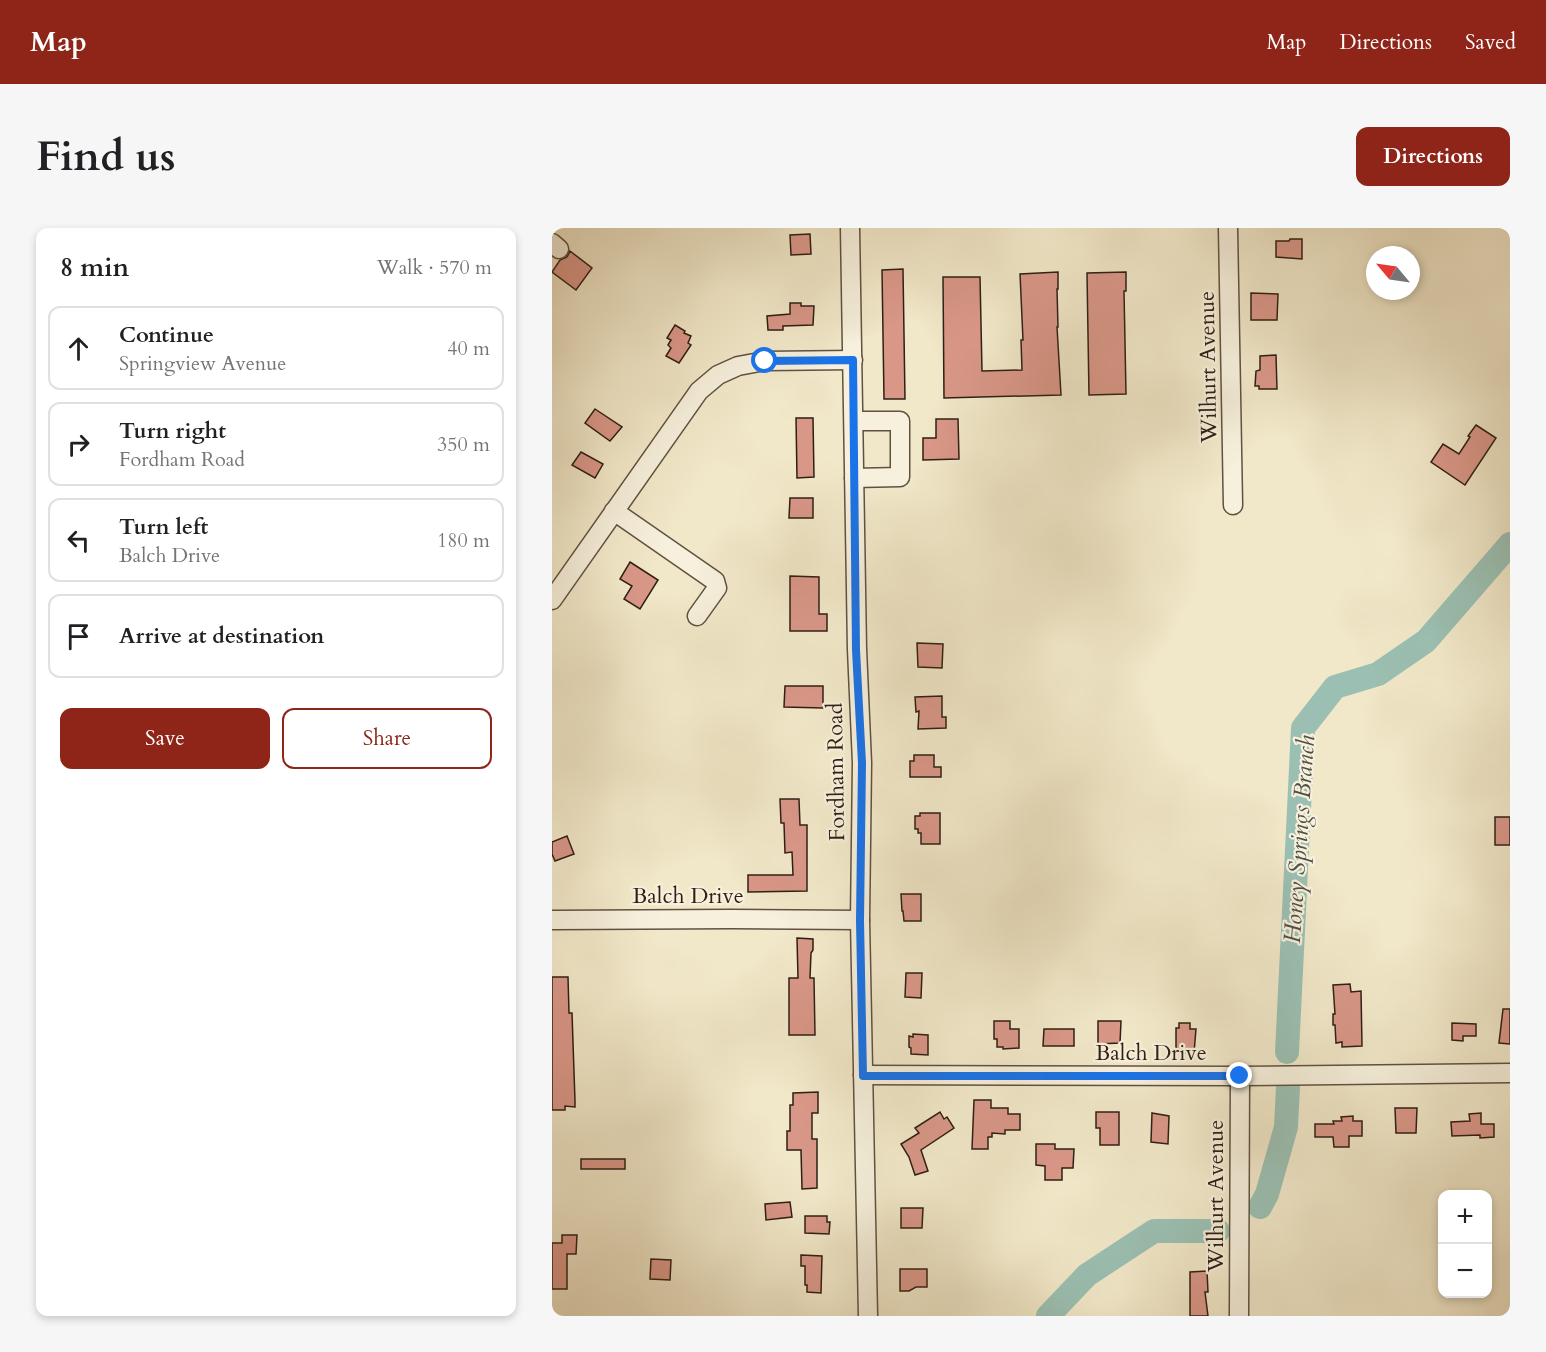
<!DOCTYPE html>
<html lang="en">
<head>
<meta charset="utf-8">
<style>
	body { margin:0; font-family:Cardo,serif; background:#f6f6f6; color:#202124 }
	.controls { position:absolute; right:18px; bottom:18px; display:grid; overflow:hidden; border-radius:12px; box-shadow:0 3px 9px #0003 }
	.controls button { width:54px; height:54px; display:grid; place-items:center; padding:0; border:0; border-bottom:2px solid #e0e0e0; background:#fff; color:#202124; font:30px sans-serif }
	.compass { position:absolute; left:814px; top:18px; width:54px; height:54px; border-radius:50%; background:#fff; box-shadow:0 3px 9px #0003; rotate:299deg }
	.stop { position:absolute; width:18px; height:18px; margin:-14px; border:4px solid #1a73e8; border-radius:50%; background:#fff }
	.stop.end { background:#1a73e8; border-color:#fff; box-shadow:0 2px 6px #0008 }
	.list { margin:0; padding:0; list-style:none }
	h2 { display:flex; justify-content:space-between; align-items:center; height:78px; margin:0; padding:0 24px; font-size:26px }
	h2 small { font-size:20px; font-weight:400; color:#757577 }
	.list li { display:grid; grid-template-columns:39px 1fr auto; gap:18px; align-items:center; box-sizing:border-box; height:84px; margin:0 12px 12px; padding:0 12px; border:2px solid #e0e0e0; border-radius:12px }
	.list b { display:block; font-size:22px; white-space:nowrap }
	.list p { margin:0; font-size:20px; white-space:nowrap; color:#757577 }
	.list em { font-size:20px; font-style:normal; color:#757577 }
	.actions { display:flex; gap:12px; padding:18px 24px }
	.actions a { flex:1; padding:14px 0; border:2px solid #8f2418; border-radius:12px; text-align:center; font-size:21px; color:#8f2418 }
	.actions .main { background:#8f2418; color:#fff }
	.icon { flex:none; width:33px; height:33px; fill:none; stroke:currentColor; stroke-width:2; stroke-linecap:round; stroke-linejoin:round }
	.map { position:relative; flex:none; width:958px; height:1088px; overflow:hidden; border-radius:12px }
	header { display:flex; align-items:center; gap:36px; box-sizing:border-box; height:84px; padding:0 30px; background:#8f2418; color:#fff }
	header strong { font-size:28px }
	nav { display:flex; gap:33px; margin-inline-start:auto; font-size:21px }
	.intro { display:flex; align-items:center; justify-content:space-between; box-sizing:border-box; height:144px; padding:0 36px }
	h1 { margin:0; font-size:42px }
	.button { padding:15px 27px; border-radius:12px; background:#8f2418; color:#fff; font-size:21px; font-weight:700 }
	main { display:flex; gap:36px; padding:0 36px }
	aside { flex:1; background:#fff; border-radius:12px; box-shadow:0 3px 9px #0003 }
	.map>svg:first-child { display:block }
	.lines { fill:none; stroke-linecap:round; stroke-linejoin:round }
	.river { stroke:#9bc0b3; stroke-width:24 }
	.building { fill:#d99788; stroke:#2f1f14; stroke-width:1.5 }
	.minor-casing { stroke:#605141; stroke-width:21 }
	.minor { stroke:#f6f0dc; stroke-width:18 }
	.route { stroke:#1a73e8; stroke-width:8 }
	.labels { text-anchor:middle; stroke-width:4.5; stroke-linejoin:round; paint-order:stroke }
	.street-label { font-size:22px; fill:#2f1f14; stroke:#f6f0dc }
	.water-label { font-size:24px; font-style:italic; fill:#4f4f44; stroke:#f6f0dc }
</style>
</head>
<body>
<header>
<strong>Map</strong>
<nav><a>Map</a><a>Directions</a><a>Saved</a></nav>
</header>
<div class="intro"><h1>Find us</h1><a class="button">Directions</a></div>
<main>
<aside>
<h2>8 min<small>Walk · 570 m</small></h2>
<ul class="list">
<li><svg class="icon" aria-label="ahead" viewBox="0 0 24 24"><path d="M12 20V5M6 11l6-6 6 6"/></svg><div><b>Continue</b><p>Springview Avenue</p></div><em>40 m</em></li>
<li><svg class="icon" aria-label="right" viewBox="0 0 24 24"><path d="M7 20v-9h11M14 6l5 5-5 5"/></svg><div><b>Turn right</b><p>Fordham Road</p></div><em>350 m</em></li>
<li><svg class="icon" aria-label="left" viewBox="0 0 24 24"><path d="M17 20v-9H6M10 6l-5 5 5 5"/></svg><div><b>Turn left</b><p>Balch Drive</p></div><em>180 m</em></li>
<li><svg class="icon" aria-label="arrive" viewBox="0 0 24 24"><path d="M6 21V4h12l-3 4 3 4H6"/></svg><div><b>Arrive at destination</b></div></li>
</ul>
<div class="actions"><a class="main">Save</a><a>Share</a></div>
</aside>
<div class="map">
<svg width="958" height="1088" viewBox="0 0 958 1088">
	<rect width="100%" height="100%" fill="#f1e8c9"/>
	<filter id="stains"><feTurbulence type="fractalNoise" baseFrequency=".00333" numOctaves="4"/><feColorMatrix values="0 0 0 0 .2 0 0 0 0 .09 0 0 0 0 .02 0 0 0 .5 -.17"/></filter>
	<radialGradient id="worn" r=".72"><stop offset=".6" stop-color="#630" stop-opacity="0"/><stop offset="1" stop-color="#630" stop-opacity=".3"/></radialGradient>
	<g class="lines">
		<!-- river -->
		<g class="river">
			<path d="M735 824 751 500 783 459 826 446 874 413 958 316"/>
			<path d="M708 979 715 966 734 899 736 859"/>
			<path d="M496 1088 535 1047 602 1003H666"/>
		</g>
	</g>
	<!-- building -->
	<g class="building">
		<path d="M258 6 259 26 239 27 238 7Z"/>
		<path d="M738 11H750V31L724 29V13H737Z"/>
		<path d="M18 23 40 40 24 62 0 44 8 32 15 29Z"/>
		<path d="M351 41 353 171H332L330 42Z"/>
		<path d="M506 44V61H505L506 99H505L509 167 392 170 391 49H428L430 143 470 142 469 112H471L468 46Z"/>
		<path d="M574 44V63H572L574 166 537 167 535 45Z"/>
		<path d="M699 65 726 66 725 92H699Z"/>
		<path d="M238 75H249V78H262L261 97 231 98V102H216L215 88 238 86Z"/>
		<path d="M123 97 133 103 132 105 139 108 136 115 139 117 127 135 114 128 119 120 116 117 119 112 115 110Z"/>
		<path d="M724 127 725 161H707V158H703L704 143 708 142V128Z"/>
		<path d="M43 181 70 199 58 213 33 195Z"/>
		<path d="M244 190H261L262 249 245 250Z"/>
		<path d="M384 191H406L407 231 371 232V210H384Z"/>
		<path d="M924 197 944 210 913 257 879 234 891 216 907 226 918 209 916 208Z"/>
		<path d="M29 224 51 236 43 250 20 237Z"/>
		<path d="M238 270H261V290H237Z"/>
		<path d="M78 334 106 352 88 381 72 371 80 358 68 351Z"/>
		<path d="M238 348 267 349V386H275V403H238Z"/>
		<path d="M365 415 391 416 390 440 366 439Z"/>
		<path d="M233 458H271V480L232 479Z"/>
		<path d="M390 468V489H394V500L366 501 367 483 364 484 363 469Z"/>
		<path d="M362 527H382V539H389V549H358V533H362Z"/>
		<path d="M228 571H247L248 597H255V663L196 664V647H241L240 624 233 625 232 595H229Z"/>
		<path d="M368 585H388V616H369V605H366V601H363V588H368Z"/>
		<rect x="943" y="589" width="15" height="28"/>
		<path d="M15 608 22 626 3 633 0 626V614Z"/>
		<path d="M349 666H369V693H352L351 683H350Z"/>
		<path d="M245 710 261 711V722L259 725 258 750H262L263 807H237V750H246Z"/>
		<path d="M354 745H370L369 770 353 769Z"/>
		<path d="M0 749H16L17 785H20L23 873V879L13 878V882H0Z"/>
		<path d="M798 756 799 764 809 763 810 818 790 819V814L784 815 783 797H781V786H783L781 757Z"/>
		<path d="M951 781H958V816L947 815Z"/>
		<path d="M442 793H458V801H467V820L451 821V819H445V811H442Z"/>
		<path d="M546 793H569L568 815 546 816Z"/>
		<path d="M627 795H638V801H644L642 825H624V800H627Z"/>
		<path d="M900 795 924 796V808H911V813L900 812Z"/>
		<path d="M492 801H522V818H491Z"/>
		<path d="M361 806 376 807V827L359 826V820L357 819V808L361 809Z"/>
		<path d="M266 864V885H260V911H265V960L250 961 249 922H235V903H238V877H241V865Z"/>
		<path d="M422 872H439V880H456V886H468V902H453V906L440 905V909H436V921H420Z"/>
		<path d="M843 880H865L864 905H844Z"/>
		<path d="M388 884 392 891 395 889 402 900 369 922 376 943 363 947 357 929 349 916 367 905 363 900Z"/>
		<path d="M544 884H567V917H548V900H544Z"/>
		<path d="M600 885 617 888 616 916 599 914Z"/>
		<path d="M929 885V896H942V909L928 910V907L900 908 899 894 918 893 917 886Z"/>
		<path d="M801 888V893H810V908H797V919H782L781 909H763V896H782L781 893H790L789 889Z"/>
		<path d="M484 916H503V921H522L521 940H510V952H493V938L484 937Z"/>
		<rect x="29" y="931" width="44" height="10"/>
		<path d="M238 974 240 989 214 992 213 976Z"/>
		<path d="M349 980H371L370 1000H349Z"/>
		<path d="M253 988H275V994H278L277 1006 253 1005Z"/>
		<path d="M10 1007H25L24 1026H15V1061H0V1015H10Z"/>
		<path d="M249 1027 270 1028 269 1065 255 1064V1057H253V1038H249Z"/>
		<path d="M99 1031 119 1032 118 1052 98 1051Z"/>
		<path d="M348 1041H375V1059H364L357 1063H348Z"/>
		<path d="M655 1043 656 1064H653L656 1088H638V1044Z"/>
	</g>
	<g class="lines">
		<!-- minor casing -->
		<g class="minor-casing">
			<g id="minor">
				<path d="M298 0 305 421 310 535 308 692 316 1088"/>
				<path d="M676 0 681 277"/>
				<path d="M0 15 7 21"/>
				<path d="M302 193H348V249L302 250"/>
				<path d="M62 283 163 353 165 360 145 388"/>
				<path d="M0 372 147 163 166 147 186 138 213 133 301 132"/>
				<path d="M0 692 179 691 308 692"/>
				<path d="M311 847 688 848 958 845"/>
				<path d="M687 1088 688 848"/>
			</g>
		</g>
		<!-- minor -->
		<use href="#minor" class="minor"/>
	</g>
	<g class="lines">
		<!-- route -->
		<path class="route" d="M213 133 301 132 304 422 310 535 308 692 311 848H688"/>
	</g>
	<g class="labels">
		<!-- street labels -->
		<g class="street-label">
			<text transform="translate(655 139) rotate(-91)" y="8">Wilhurt Avenue</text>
			<text transform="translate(283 544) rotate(-91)" y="8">Fordham Road</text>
			<text x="136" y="675">Balch Drive</text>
			<text x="599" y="832">Balch Drive</text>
			<text transform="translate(663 968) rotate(-90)" y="8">Wilhurt Avenue</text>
		</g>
		<!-- water labels -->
		<g class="water-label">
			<text transform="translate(747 611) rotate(-86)" y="8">Honey Springs Branch</text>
		</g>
	</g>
	<rect width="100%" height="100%" filter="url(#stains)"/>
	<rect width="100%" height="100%" fill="url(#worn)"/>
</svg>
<div class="controls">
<button>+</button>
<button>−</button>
</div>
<svg class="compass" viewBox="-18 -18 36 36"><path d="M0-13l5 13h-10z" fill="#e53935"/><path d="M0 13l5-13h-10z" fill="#757577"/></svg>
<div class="stop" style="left:213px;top:133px"></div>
<div class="stop end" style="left:688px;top:848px"></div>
</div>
</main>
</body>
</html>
